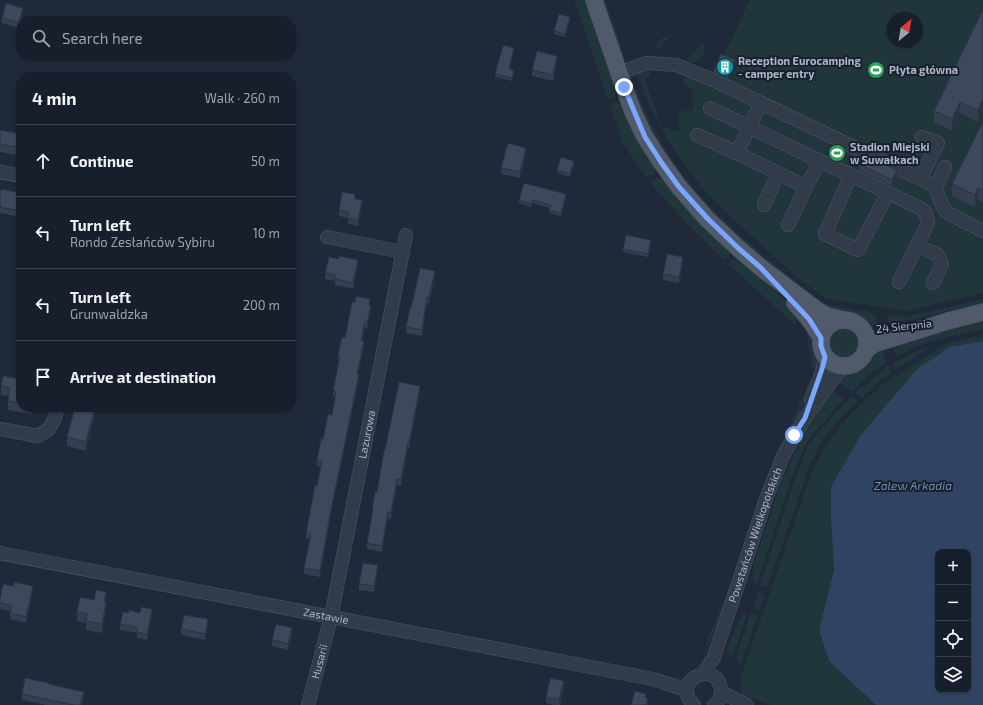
<!DOCTYPE html>
<html lang="en">
<head>
<meta charset="utf-8">
<style>
	body { margin:0; font-family:"Exo 2",sans-serif; background:#202734; color:#f1f3f6 }
	.controls { position:absolute; right:12px; bottom:12px; display:grid; overflow:hidden; border-radius:8px; box-shadow:0 1px 3px #0004 }
	.controls button { width:36px; height:36px; display:grid; place-items:center; padding:0; border:0; border-bottom:1px solid #363d48; background:#171f2c; color:#f1f3f6; font:20px sans-serif }
	.compass { position:absolute; left:887px; top:12px; width:36px; height:36px; border-radius:50%; background:#171f2c; box-shadow:0 1px 3px #0004; rotate:30deg }
	.stop { position:absolute; width:12px; height:12px; margin:-9px; border:3px solid #79a6ff; border-radius:50%; background:#fff }
	.stop.end { background:#79a6ff; border-color:#fff; box-shadow:0 1px 4px #0008 }
	.list { margin:0; padding:0; list-style:none }
	h2 { display:flex; justify-content:space-between; align-items:center; height:52px; margin:0; padding:0 16px; font-size:17px }
	h2 small { font-size:13px; font-weight:400; color:#9ea2a9 }
	.list li { display:grid; grid-template-columns:26px 1fr auto; gap:12px; align-items:center; box-sizing:border-box; height:72px; padding:0 16px; border-top:1px solid #363d48 }
	.list b { display:block; font-size:15px; white-space:nowrap }
	.list p { margin:0; font-size:13px; white-space:nowrap; color:#9ea2a9 }
	.list em { font-size:13px; font-style:normal; color:#9ea2a9 }
	.icon { flex:none; width:22px; height:22px; fill:none; stroke:currentColor; stroke-width:2; stroke-linecap:round; stroke-linejoin:round }
	.map { position:relative; flex:none; width:983px; height:705px; overflow:hidden }
	.search { position:absolute; background:#171f2c; box-shadow:0 1px 3px #0004; left:16px; top:16px; width:280px; height:44px; display:flex; align-items:center; gap:10px; box-sizing:border-box; padding:0 14px; border-radius:16px; color:#9ea2a9; font-size:15px }
	.panel { position:absolute; background:#171f2c; box-shadow:0 1px 3px #0004; left:16px; top:72px; width:280px; height:340px; border-radius:16px }
	.map>svg:first-child { display:block }
	.green { fill:#21363b; fill-rule:evenodd }
	.water { fill:#304362; fill-rule:evenodd }
	.lines { fill:none; stroke-linecap:round; stroke-linejoin:round }
	.minor-casing { stroke:#505868; stroke-width:14 }
	.major-casing { stroke:#3c4453; stroke-width:18 }
	.minor { stroke:#323b4a; stroke-width:13 }
	.major { stroke:#505a6a; stroke-width:17 }
	.wall { fill:#343e4f }
	.shaded-wall { fill:#2b3240 }
	.building { fill:#3d485c; stroke:#2b3240 }
	.route { stroke:#79a6ff; stroke-width:5 }
	.labels { text-anchor:middle; stroke-width:4; stroke-linejoin:round; paint-order:stroke }
	.poi-label { font-size:11px; font-weight:bold; fill:#adb5c7; stroke:#18202e; text-anchor:start }
	.street-label { font-size:11px; fill:#adb5c7; stroke:#18202e }
	.water-label { font-size:12px; font-style:italic; fill:#728ab2; stroke:#18202e }
</style>
</head>
<body>
<div class="map">
<svg width="983" height="705" viewBox="0 0 983 705">
	<rect width="100%" height="100%" fill="#1f293a"/>
	<!-- green -->
	<g class="green">
		<path d="M574 0H586L618 91 614 98 608 99Z"/>
		<path d="M601 0H605L625 58 622 56Z"/>
		<path d="M750 0H983V293L905 311 825 298 795 275 768 251 728 214 707 194 692 175 667 139 651 109 637 74C642 71 648 70 652 75L645 79 662 129 669 126 672 132 681 129C680 126 678 122 678 119 678 111 685 109 691 111L694 105 691 103 694 98 691 95 694 90C689 87 680 83 686 77H688L709 84 721 57H723ZM893 18H917V42H893Z"/>
		<path d="M672 35 656 51C657 41 662 36 672 35Z"/>
		<path d="M702 43C709 50 703 61 694 62 691 63 687 62 684 62Z"/>
		<path d="M632 79C643 108 656 135 673 161 709 215 768 258 817 299L814 302 771 268 702 202 671 164 646 122 631 85Z"/>
		<path d="M617 103 623 105 655 167C654 174 654 176 645 176L623 143 610 104Z"/>
		<path d="M657 178 664 179 729 248V256L724 260 698 235 658 192 651 182Z"/>
		<path d="M733 259H740L779 294 802 318 799 321 797 320 794 324 728 264Z"/>
		<path d="M983 299V303L889 325 888 318 890 314 906 317Z"/>
		<path d="M827 305 871 312 876 316 878 326C865 325 863 318 852 315 843 312 832 311 823 309Z"/>
		<path d="M983 322V329L943 338 913 348 896 357 893 344Z"/>
		<circle cx="844" cy="342" r="15"/>
		<path d="M806 329 815 337 814 347 819 363 817 371 813 368Z"/>
		<path d="M983 335V341L950 347 861 435 847 461 831 519 834 570 819 630 829 661 876 705H770L742 694 741 686 742 673 813 469 826 445 849 416 879 387 945 344Z"/>
		<path d="M882 346 886 363 868 376 853 391 835 381 844 372 852 370 860 366 865 361 869 355Z"/>
		<path d="M927 348V349L897 369 894 368 892 364 914 352Z"/>
		<path d="M888 366 891 371V373L876 384 862 398 860 397 856 394V392Z"/>
		<path d="M812 381H814L776 463 732 590 708 646 706 645 707 641 730 587 767 478 809 382Z"/>
		<path d="M830 390 845 398 821 425 811 436 804 448 790 483 757 584 753 582 754 564 782 480 799 444Z"/>
		<path d="M851 397H853L857 400V403C844 414 831 428 822 442 816 450 813 459 809 468L767 588 760 585 793 485 806 449 814 438 834 414Z"/>
		<path d="M758 592 765 595 759 611 753 608Z"/>
		<path d="M751 612 758 615 741 663 740 664 736 657Z"/>
		<path d="M742 614 745 615 746 617 734 653 732 654 725 653 727 648Z"/>
	</g>
	<!-- water -->
	<path class="water" d="M983 341V705H876L829 661 819 630 834 570 831 519V487L861 435 917 369 950 347ZM938 552H968V690H938Z"/>
	<g class="lines">
		<!-- minor casing -->
		<g class="minor-casing">
			<g id="minor">
				<path d="M619 73 647 63 676 65 711 79 929 183 934 184 938 183 945 167"/>
				<path d="M761 103 737 153 806 187 788 225"/>
				<path d="M710 108 820 161 806 187"/>
				<path d="M697 135 737 153"/>
				<path d="M820 161 851 175 825 234 858 250 888 193"/>
				<path d="M0 172 21 176"/>
				<path d="M851 175 920 208 925 212 928 223 899 282"/>
				<path d="M914 176 924 171 938 143 922 137"/>
				<path d="M934 184 939 198 946 212 983 231"/>
				<path d="M764 205 778 173"/>
				<path d="M327 237 403 252"/>
				<path d="M917 245 938 255 942 264 933 283"/>
				<path d="M811 401 823 369 825 357"/>
				<path d="M0 429 38 436 49 429 55 418 57 407"/>
				<path id="s1" d="M0 553 653 679 687 690"/>
				<path id="s2" d="M703 674 714 657 766 499 783 456 805 418 837 373 844 366"/>
				<path d="M721 692 747 705"/>
				<path id="s3" d="M308 705 331 617 406 235"/>
				<path d="M694 705C669 682 715 658 721 688 722 695 719 701 714 705"/>
			</g>
		</g>
		<!-- major casing -->
		<g class="major-casing">
			<g id="major">
				<path d="M594 0 619 73 633 112 645 137 661 162 679 187 707 219 738 248 760 267 817 310 827 316 840 319"/>
				<path d="M795 303 809 319 821 337"/>
				<circle cx="844" cy="343" r="23"/>
				<path d="M866 350 874 344 948 321 983 312"/>
			</g>
		</g>
		<!-- minor -->
		<use href="#minor" class="minor"/>
		<!-- major -->
		<use href="#major" class="major"/>
	</g>
	<!-- wall -->
	<g class="wall">
		<path d="M983 9 978 122 960 113 952 131 934 122V111Z"/>
		<path d="M23 14 19 28 2 23V18Z"/>
		<path d="M570 20 565 37 554 34V31Z"/>
		<path d="M514 51 509 68 514 73 512 81 495 77V74Z"/>
		<path d="M557 62 553 81 532 76V70Z"/>
		<path d="M735 63 728 78 714 72V69Z"/>
		<path d="M983 121V203L978 200 975 207 952 196V184Z"/>
		<path d="M0 130 21 134V156L0 152Z"/>
		<path d="M526 154 520 178 501 174V168Z"/>
		<path d="M574 164 570 177 557 173V170Z"/>
		<path d="M859 164 897 176 892 186 859 170Z"/>
		<path d="M0 191 21 193V217L0 213Z"/>
		<path d="M566 197 561 216 549 213 550 208 532 203 531 207 519 203V200Z"/>
		<path d="M355 199 362 206 358 226 348 224V218L339 216V210Z"/>
		<path d="M651 243 648 257 623 252V249Z"/>
		<path d="M683 263 679 283 663 280V274Z"/>
		<path d="M358 266 353 289 335 285V281L325 279V273Z"/>
		<path d="M435 277 429 303H427L422 336 406 333V327L411 308Z"/>
		<path d="M371 312 367 329 365 328 362 341 364 347 358 374 359 380 330 517V521L320 577 304 574V568L310 539H306V533L317 486 321 467 317 466V460L332 415 335 398 333 397V391L339 361H338V355L345 338Z"/>
		<path d="M21 379V407H33L32 414 8 410V401L9 396 1 395V386Z"/>
		<path d="M420 392 409 449 408 448 401 486 397 485 391 519 388 518 382 552 367 549V543L372 516V510L377 492 385 450Z"/>
		<path d="M95 407V414L86 451 67 446V437Z"/>
		<path d="M378 571 374 592 359 590V584Z"/>
		<path d="M33 592 26 623 10 619V611L0 609V598Z"/>
		<path d="M94 600 106 601V611L102 633 86 630V623L77 621V612Z"/>
		<path d="M128 613 152 615 147 640 137 638V633L120 630V624Z"/>
		<path d="M208 625 205 640 181 635V629Z"/>
		<path d="M292 634 288 650 272 646V640Z"/>
		<path d="M49 684 84 698 82 705H46L22 700V694Z"/>
		<path d="M564 687 560 705H554L546 703V697Z"/>
	</g>
	<!-- shaded-wall -->
	<g class="shaded-wall">
		<path d="M23 8V14L19 28V22Z"/>
		<path d="M570 17V20L565 37V34Z"/>
		<path d="M514 48V51L509 71V68Z"/>
		<path d="M557 56V62L553 81V75Z"/>
		<path d="M735 60V63L728 78V75Z"/>
		<path d="M983 99V111L978 122V110Z"/>
		<path d="M960 102V113L952 131V119Z"/>
		<path d="M526 148V154L520 178V172Z"/>
		<path d="M574 161V164L570 177V174Z"/>
		<path d="M897 170V176L892 186V180Z"/>
		<path d="M978 188V200L975 207V195Z"/>
		<path d="M566 194V197L561 216V213Z"/>
		<path d="M362 200V206L358 226V220Z"/>
		<path d="M683 257V263L679 283V277Z"/>
		<path d="M358 260V266L353 289V283Z"/>
		<path d="M435 271V277L429 303V297Z"/>
		<path d="M427 297V303L422 336V330Z"/>
		<path d="M371 306V312L367 329V323Z"/>
		<path d="M365 322V328L361 346V340Z"/>
		<path d="M364 341V347L357 380V374Z"/>
		<path d="M359 374V380L330 517V521L320 577V571L330 515Z"/>
		<path d="M420 386V392L409 449V443Z"/>
		<path d="M95 407V414L86 451V442Z"/>
		<path d="M408 442V448L401 486V480Z"/>
		<path d="M397 479V485L391 519V513Z"/>
		<path d="M388 512V518L382 552V546Z"/>
		<path d="M378 565V571L374 592V586Z"/>
		<path d="M33 586V592L26 623V617Z"/>
		<path d="M106 592V611L102 633V624L104 602Z"/>
		<path d="M152 609V615L147 640V634Z"/>
		<path d="M208 619V625L205 640V634Z"/>
		<path d="M292 628V634L288 650V644Z"/>
		<path d="M564 681V687L559 705V700Z"/>
		<path d="M84 692V698L82 705H80Z"/>
		<path d="M648 698V705H646Z"/>
	</g>
	<!-- building -->
	<g class="building">
		<path d="M6 3 23 8 19 22 2 18Z"/>
		<path d="M983 9V99L978 110 960 102 952 119 934 111Z"/>
		<path d="M559 14 570 17 565 34 554 31Z"/>
		<path d="M503 45 514 48 509 68 514 70 512 78 495 74Z"/>
		<path d="M537 51 557 56 553 75 532 70Z"/>
		<path d="M721 54 735 60 728 75 714 69Z"/>
		<path d="M983 121V191L978 188 975 195 952 184Z"/>
		<path d="M0 130 21 134V148L0 144Z"/>
		<path d="M508 143 526 148 520 172 501 168Z"/>
		<path d="M864 155 897 170 892 180 859 164Z"/>
		<path d="M561 157 574 161 570 174 557 170Z"/>
		<path d="M524 183 566 194 561 213 549 210 551 205 532 200 531 204 519 200Z"/>
		<path d="M2 189 21 193V211L0 207V191H1Z"/>
		<path d="M342 192 355 194V199L362 200 358 220 348 218 349 212 339 210Z"/>
		<path d="M626 235 651 240 648 254 623 249Z"/>
		<path d="M667 254 683 257 679 277 663 274Z"/>
		<path d="M339 256 358 260 353 283 335 279V275L325 273 329 257 339 259Z"/>
		<path d="M420 268 435 271 429 297H427L422 330 406 327 410 308H411Z"/>
		<path d="M356 296 370 299 369 305 371 306 367 323 365 322 361 340 364 341 357 374H359L330 515 320 571 304 568 311 534 306 533 315 485 317 486 322 461 317 460 321 439H323L328 414 332 415 336 392 333 391 340 356 338 355 342 337 345 338 352 302H355Z"/>
		<path d="M3 376 21 379V403L8 401 10 388 1 386Z"/>
		<path d="M399 382 420 386 409 443 408 442 401 480 397 479 391 513 388 512 382 546 367 543 373 510H372L375 492H377L384 450H385Z"/>
		<path d="M75 407H95L86 442 67 437Z"/>
		<path d="M363 563 378 565 374 586 359 584Z"/>
		<path d="M14 582 33 586 26 617 10 613 12 606 0 603V598L3 584 13 586Z"/>
		<path d="M96 590 106 592 104 602 106 603 102 624 86 621 87 614 77 612 80 597 94 600Z"/>
		<path d="M141 607 152 609 147 634 137 632 138 628 120 624 123 612 128 613 129 610 140 613Z"/>
		<path d="M184 615 208 619 205 634 181 629Z"/>
		<path d="M276 624 292 628 288 644 272 640Z"/>
		<path d="M25 678 49 683V684L84 692 80 705H74L22 694Z"/>
		<path d="M550 678 564 681 559 700 546 697Z"/>
		<path d="M635 691 646 694 645 697 648 698 646 705H631Z"/>
	</g>
	<g class="lines">
		<!-- route -->
		<path class="route" d="M624 87 645 137 661 162 679 187 708 219 738 248 760 267 809 319 821 338V346L825 357 822 369 805 418 794 435"/>
	</g>
	<!-- icons -->
	<defs>
		<g id="building-disc" transform="scale(0.9)"><circle r="9.5" fill="#0f9aa8" stroke="#18202e"/><path d="M-4-6H4V6H1V3H-1V6H-4ZM-2.5-4.3h1.7v1.8h-1.7ZM.8-4.3h1.7v1.8H.8ZM-2.5-1h1.7V.8h-1.7ZM.8-1h1.7V.8H.8Z" fill="#fff"/></g>
		<g id="stadium-disc" transform="scale(0.9)"><circle r="9.5" fill="#2e9e5b" stroke="#18202e"/><path d="M0-5a6.5 5 0 1 0 0 10a6.5 5 0 1 0 0-10ZM-3.5-1.8h7v3.6h-7Z" fill="#fff"/></g>
	</defs>
	<g fill-rule="evenodd">
		<use href="#building-disc" x="725" y="67"/>
		<use href="#stadium-disc" x="876" y="70"/>
		<use href="#stadium-disc" x="837" y="153"/>
	</g>
	<g class="labels">
		<!-- poi labels -->
		<g class="poi-label">
			<text x="738" y="65">Reception Eurocamping<tspan x="738" dy="13">- camper entry</tspan></text>
			<text x="889" y="74">Płyta główna</text>
			<text x="850" y="151">Stadion Miejski<tspan x="850" dy="13">w Suwałkach</tspan></text>
		</g>
		<!-- street labels -->
		<g class="street-label">
			<text transform="translate(904 326) rotate(-6)" y="4">24 Sierpnia</text>
			<text dy="4" stroke="none"><textPath href="#s3" startOffset="277">Lazurowa</textPath></text>
			<text dy="4" stroke="none"><textPath href="#s2" startOffset="149">Powstańców Wielkopolskich</textPath></text>
			<text dy="4" stroke="none"><textPath href="#s1" startOffset="332">Zastawie</textPath></text>
			<text dy="4" stroke="none"><textPath href="#s3" startOffset="45">Husarii</textPath></text>
		</g>
		<!-- water labels -->
		<g class="water-label">
			<text x="913" y="490">Zalew Arkadia</text>
		</g>
	</g>
</svg>
<div class="controls">
<button>+</button>
<button>−</button>
<button><svg class="icon" aria-label="locate" viewBox="0 0 24 24"><circle cx="12" cy="12" r="6"/><path d="M12 2v4M12 18v4M2 12h4M18 12h4"/></svg></button>
<button><svg class="icon" aria-label="layers" viewBox="0 0 24 24"><path d="M12 4l9 5-9 5-9-5zM3 14l9 5 9-5"/></svg></button>
</div>
<svg class="compass" viewBox="-18 -18 36 36"><path d="M0-13l5 13h-10z" fill="#e53935"/><path d="M0 13l5-13h-10z" fill="#9ea2a9"/></svg>
<div class="stop" style="left:794px;top:435px"></div>
<div class="stop end" style="left:624px;top:87px"></div>
<div class="search"><svg class="icon" aria-label="search" viewBox="0 0 24 24"><circle cx="10" cy="10" r="6"/><path d="M15 15l6 6"/></svg>Search here</div>
<section class="panel">
<h2>4 min<small>Walk · 260 m</small></h2>
<ul class="list">
<li><svg class="icon" aria-label="ahead" viewBox="0 0 24 24"><path d="M12 20V5M6 11l6-6 6 6"/></svg><div><b>Continue</b></div><em>50 m</em></li>
<li><svg class="icon" aria-label="left" viewBox="0 0 24 24"><path d="M17 20v-9H6M10 6l-5 5 5 5"/></svg><div><b>Turn left</b><p>Rondo Zesłańców Sybiru</p></div><em>10 m</em></li>
<li><svg class="icon" aria-label="left" viewBox="0 0 24 24"><path d="M17 20v-9H6M10 6l-5 5 5 5"/></svg><div><b>Turn left</b><p>Grunwaldzka</p></div><em>200 m</em></li>
<li><svg class="icon" aria-label="arrive" viewBox="0 0 24 24"><path d="M6 21V4h12l-3 4 3 4H6"/></svg><div><b>Arrive at destination</b></div></li>
</ul>
</section>
</div>
</body>
</html>
